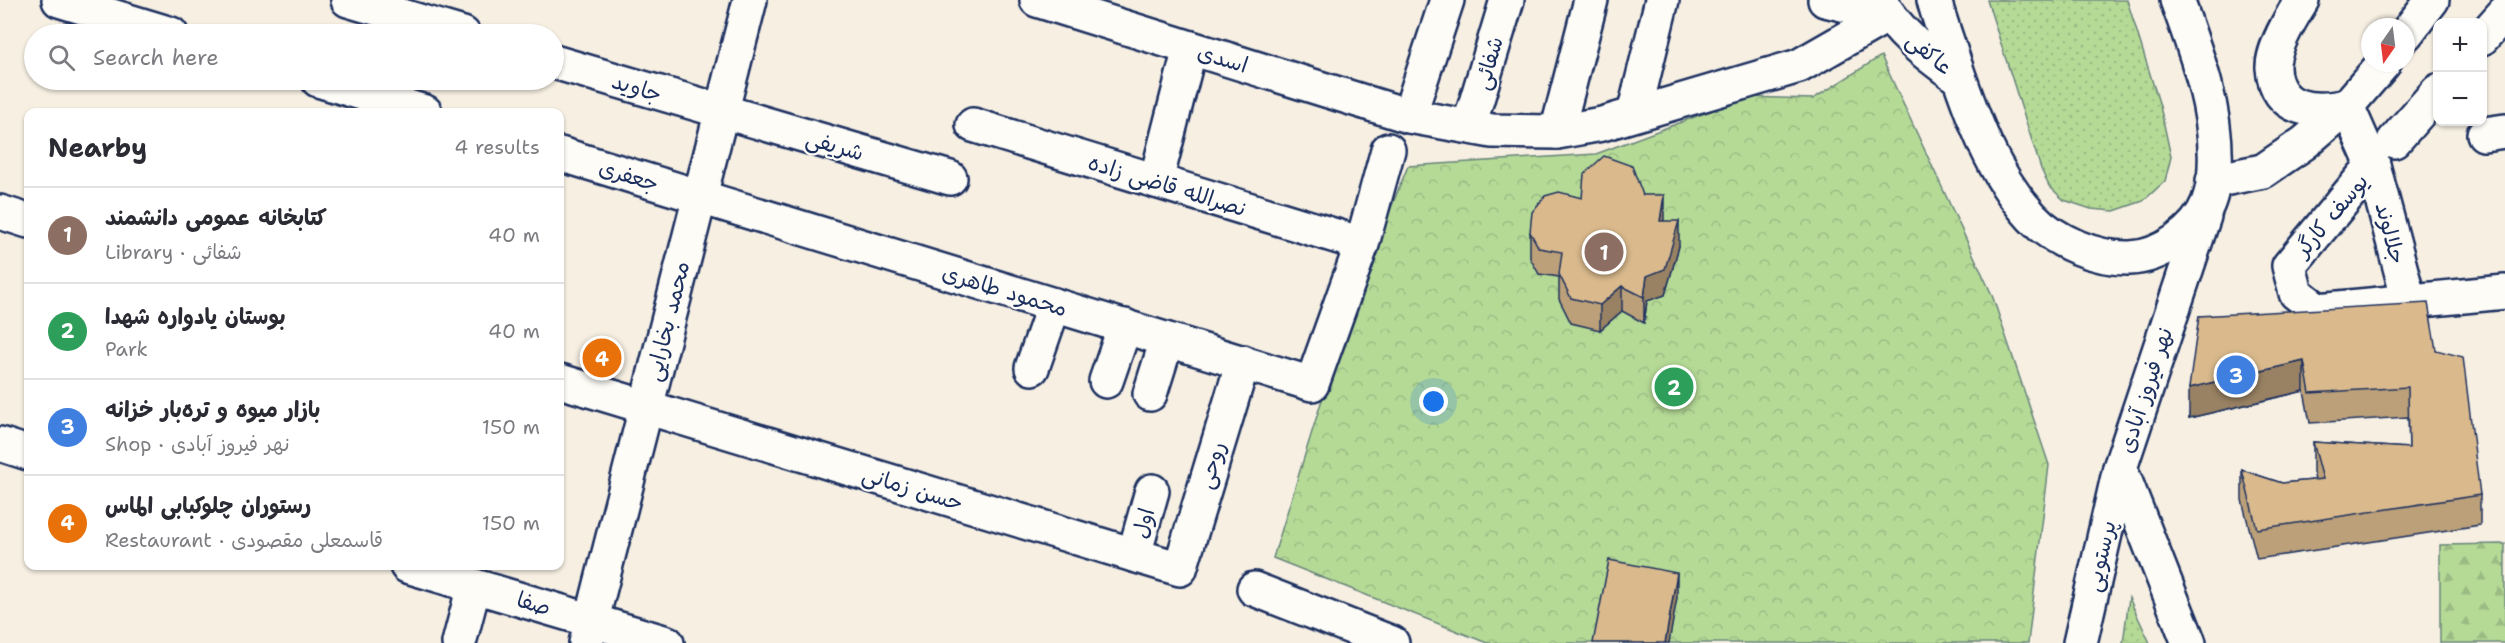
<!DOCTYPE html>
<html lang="en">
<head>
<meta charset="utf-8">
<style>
	body { margin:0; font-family:"Shantell Sans","Playpen Sans Arabic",sans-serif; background:#f2f2f3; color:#2b2b33 }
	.controls { position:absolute; right:18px; top:18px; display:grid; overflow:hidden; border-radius:12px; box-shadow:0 2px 4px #0004 }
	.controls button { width:54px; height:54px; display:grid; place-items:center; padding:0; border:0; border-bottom:2px solid #e1e1e2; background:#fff; color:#2b2b33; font:30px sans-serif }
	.compass { position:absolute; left:2361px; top:18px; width:54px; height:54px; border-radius:50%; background:#fff; box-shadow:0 2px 4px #0004; rotate:194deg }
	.you { position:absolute; left:1434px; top:402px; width:21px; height:21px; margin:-15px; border:4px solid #fff; border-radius:50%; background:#1a73e8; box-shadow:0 0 0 9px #1a73e833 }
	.badge { display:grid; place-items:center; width:39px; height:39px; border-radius:50%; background:#0b8043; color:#fff; font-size:20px; font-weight:700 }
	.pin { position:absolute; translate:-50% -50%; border:3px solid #fff; box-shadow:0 2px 6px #0006 }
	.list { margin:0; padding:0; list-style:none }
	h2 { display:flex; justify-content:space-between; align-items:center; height:78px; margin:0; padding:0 24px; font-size:26px }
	h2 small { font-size:20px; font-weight:400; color:#7c7c81 }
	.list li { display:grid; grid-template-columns:39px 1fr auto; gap:18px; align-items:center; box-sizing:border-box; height:96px; padding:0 24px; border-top:2px solid #e1e1e2 }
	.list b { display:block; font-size:22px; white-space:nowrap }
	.list p { margin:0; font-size:20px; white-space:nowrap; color:#7c7c81 }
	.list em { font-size:20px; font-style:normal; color:#7c7c81 }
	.icon { flex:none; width:33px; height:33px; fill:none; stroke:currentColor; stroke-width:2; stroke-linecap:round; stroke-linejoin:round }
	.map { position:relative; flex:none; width:2505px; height:643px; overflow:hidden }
	.search { position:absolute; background:#fff; box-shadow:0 2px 4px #0004; left:24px; top:24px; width:540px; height:66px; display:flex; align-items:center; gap:15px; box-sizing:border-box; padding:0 21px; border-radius:33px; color:#7c7c81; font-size:22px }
	.panel { position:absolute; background:#fff; box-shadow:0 2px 4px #0004; left:24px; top:108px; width:540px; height:462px; border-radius:12px }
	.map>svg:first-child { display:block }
	.grass { fill:url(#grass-dots); stroke:#68847a; stroke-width:1.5 }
	.forest { fill:url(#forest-firs); stroke:#68847a; stroke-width:1.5 }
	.park { fill:url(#park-crowns); stroke:#68847a; stroke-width:1.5 }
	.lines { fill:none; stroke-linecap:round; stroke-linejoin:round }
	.minor-casing { stroke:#1b2f5e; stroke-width:38 }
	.tertiary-casing { stroke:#1b2f5e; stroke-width:38 }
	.secondary-casing { stroke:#1b2f5e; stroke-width:38 }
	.minor { stroke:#fdfcf7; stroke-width:33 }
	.tertiary { stroke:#fdfcf7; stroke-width:33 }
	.secondary { stroke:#fdfcf7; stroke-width:33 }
	.wall { fill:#bba079; stroke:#1b2f5e; stroke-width:1.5 }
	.shaded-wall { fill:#998263; stroke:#1b2f5e; stroke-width:1.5 }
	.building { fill:#daba8d; stroke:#1b2f5e; stroke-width:1.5 }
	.labels { text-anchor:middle; stroke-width:4.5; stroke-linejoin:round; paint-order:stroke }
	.street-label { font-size:22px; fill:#1b2f5e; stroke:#fdfcf7 }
</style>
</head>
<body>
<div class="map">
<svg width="2505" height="643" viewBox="0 0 2505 643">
	<defs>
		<pattern id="grass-dots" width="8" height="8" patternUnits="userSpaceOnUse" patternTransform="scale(1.5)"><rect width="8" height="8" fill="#b5da96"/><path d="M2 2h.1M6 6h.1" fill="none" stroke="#9bbb84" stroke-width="1.8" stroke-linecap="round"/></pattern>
		<pattern id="forest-firs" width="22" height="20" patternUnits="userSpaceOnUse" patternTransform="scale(1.5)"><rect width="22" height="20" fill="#b5da96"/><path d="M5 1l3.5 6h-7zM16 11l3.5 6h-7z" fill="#9bbb84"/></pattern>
		<pattern id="park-crowns" width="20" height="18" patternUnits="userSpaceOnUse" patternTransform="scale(1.5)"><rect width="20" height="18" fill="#b5da96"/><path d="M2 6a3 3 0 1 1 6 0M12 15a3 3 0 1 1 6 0" fill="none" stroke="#9bbb84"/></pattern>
	</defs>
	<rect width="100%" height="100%" fill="#f6efe2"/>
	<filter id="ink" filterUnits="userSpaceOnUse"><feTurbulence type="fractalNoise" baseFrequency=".0167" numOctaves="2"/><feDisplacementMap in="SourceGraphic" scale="12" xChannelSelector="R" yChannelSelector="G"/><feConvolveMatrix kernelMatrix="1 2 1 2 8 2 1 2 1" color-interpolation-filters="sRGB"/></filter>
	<g filter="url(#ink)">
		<!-- grass -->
		<g class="grass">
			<path d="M1987 0H2127L2160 106 2171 157 2165 181 2143 201 2114 211 2091 209 2064 200 2049 186 2041 169Z"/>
			<path d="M2129 598 2150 643H2123Z"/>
		</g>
		<!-- forest -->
		<path class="forest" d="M2505 544V643H2440V545Z"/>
		<!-- park -->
		<path class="park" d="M1881 56 1992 295 2049 465 2028 643H1487L1273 558 1350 309 1408 166 1596 154 1748 97 1813 99Z"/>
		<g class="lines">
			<!-- minor casing -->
			<g class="minor-casing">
				<g id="minor">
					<path d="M59 0 171 34"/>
					<path d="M348 0 463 34"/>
					<path d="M1037 0 1409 116 1492 131 1557 132 1602 124 1799 66 1888 15"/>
					<path d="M1825 0 1888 15"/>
					<path d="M2482 38 2505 12"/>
					<path d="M554 62 950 178"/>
					<path d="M318 80 425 112"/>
					<path d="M2347 106 2373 165 2409 301"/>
					<path d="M1634 114 1662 0"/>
					<path d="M1409 116 1447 0"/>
					<path d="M973 125 1362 244"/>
					<path d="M1469 126 1507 0"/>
					<path d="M1557 132 1591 0"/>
					<path d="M2484 134 2505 131"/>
					<path d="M2394 141 2438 91"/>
					<path d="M560 154 1312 384 1362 244 1388 150"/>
					<path d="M2373 165 2289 266 2296 293 2318 310 2505 292"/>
					<path d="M1156 181 1190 48"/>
					<path d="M0 212 28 221"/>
					<path d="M1032 368 1054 305"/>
					<path d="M560 381 1180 569 1243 362"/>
					<path d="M1106 381 1125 326"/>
					<path d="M1150 394 1167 340"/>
					<path d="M0 444 28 453"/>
					<path d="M1134 555 1152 491"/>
					<path d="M407 566 667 643"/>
					<path d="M1254 589 1392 643"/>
					<path d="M459 643 474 586"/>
				</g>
			</g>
			<!-- tertiary casing -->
			<g class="tertiary-casing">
				<g id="tertiary">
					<path d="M1880 0C1898 34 1929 56 1959 78"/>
					<path d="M2302 0C2292 16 2272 49 2273 68 2276 112 2314 113 2347 106"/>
					<path d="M2406 34 2432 0"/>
					<path d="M2213 181 2263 171 2304 143 2347 106 2384 63"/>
					<path d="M2120 468 2189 643"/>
				</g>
			</g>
			<!-- secondary casing -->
			<g class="secondary-casing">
				<g id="secondary">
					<path d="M1934 0C1940 22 1948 43 1955 65 1973 118 1993 175 2032 217 2055 242 2097 259 2130 258 2161 257 2197 231 2208 203 2212 193 2215 177 2215 167 2218 111 2196 52 2177 0"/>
					<path d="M586 643 750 0"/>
					<path d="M2080 643 2120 468 2204 216"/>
				</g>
			</g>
			<!-- minor -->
			<use href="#minor" class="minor"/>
			<!-- tertiary -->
			<use href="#tertiary" class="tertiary"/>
			<!-- secondary -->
			<use href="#secondary" class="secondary"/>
		</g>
		<!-- wall -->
		<g class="wall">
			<path d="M1582 198 1664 221 1679 246 1665 295 1647 301 1644 323 1622 311 1600 330 1571 323 1559 299V277L1539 274 1530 258V232Z"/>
			<path d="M2199 316 2436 350 2480 495V525L2257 559 2242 500V470L2282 483 2315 480 2313 472V442L2409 448 2408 417 2310 423 2304 391 2189 418Z"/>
		</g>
		<!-- shaded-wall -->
		<g class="shaded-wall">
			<path d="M1664 195V220L1660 246V221Z"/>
			<path d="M1679 221V246L1665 295 1647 301 1644 323V297L1647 276Z"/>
			<path d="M1622 286V311L1600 330V305Z"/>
			<path d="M2304 361V391L2189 418V388Z"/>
			<path d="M1677 573V598L1669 643H1665Z"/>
		</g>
		<!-- building -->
		<g class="building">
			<path d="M1604 156 1632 166 1643 195H1664L1660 221H1679L1665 269 1647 276 1644 297 1622 286 1600 305 1571 298 1559 274 1562 252 1539 248 1530 232 1532 212 1545 196 1559 192 1582 198 1584 174Z"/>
			<path d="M2428 303 2436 350 2463 357 2480 495 2257 529 2242 470 2282 483 2323 479 2313 442 2409 448 2408 387 2310 393 2304 361 2189 388 2199 316Z"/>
			<path d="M1609 560 1677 573 1665 643H1593Z"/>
		</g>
	</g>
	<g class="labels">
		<!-- street labels -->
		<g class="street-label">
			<text transform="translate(1930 53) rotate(40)" y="8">عاکفی</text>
			<text transform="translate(1223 58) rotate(17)" y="8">اسدی</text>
			<text transform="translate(1488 63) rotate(-74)" y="8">شفائی</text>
			<text transform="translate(637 87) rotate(17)" y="8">جاوید</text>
			<text transform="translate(835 145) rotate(16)" y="8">شریفی</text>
			<text transform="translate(629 175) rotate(17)" y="8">جعفری</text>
			<text transform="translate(1168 185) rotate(17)" y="8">نصرالله قاضی زاده</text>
			<text transform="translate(2331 215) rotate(-50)" y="8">یوسف کارگر</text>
			<text transform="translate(2391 233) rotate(75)" y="8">جلالوند</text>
			<text transform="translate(1005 290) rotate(17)" y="8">محمود طاهری</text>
			<text transform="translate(667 321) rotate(-76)" y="8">محمد بخارایی</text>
			<text transform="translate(2145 390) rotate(-72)" y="8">نهر فیروز آبادی</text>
			<text transform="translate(1211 465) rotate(-73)" y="8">روحی</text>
			<text transform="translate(913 488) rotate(17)" y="8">حسن زمانی</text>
			<text transform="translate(1143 523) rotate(-75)" y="8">اول</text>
			<text transform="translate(2100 556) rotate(-77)" y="8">پرستویی</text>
			<text transform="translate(534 603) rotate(17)" y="8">صفا</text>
		</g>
	</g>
</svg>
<div class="controls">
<button>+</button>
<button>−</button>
</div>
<svg class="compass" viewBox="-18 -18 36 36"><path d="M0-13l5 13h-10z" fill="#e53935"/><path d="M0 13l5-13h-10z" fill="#7c7c81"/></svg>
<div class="you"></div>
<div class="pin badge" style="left:1604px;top:252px;background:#8d6e63">1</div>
<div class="pin badge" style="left:1674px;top:387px;background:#2e9e5b">2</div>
<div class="pin badge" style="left:2236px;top:375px;background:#3f7fe0">3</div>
<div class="pin badge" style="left:602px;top:358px;background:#e8710a">4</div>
<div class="search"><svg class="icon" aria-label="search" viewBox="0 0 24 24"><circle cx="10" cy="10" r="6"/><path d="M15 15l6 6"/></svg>Search here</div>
<section class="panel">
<h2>Nearby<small>4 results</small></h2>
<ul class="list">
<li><span class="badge" style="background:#8d6e63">1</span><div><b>کتابخانه عمومی دانشمند</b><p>Library · شفائی</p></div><em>40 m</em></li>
<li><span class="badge" style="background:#2e9e5b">2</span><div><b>بوستان یادواره شهدا</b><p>Park</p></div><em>40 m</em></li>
<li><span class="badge" style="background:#3f7fe0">3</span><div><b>بازار میوه و تره‌بار خزانه</b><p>Shop · نهر فیروز آبادی</p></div><em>150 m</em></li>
<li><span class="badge" style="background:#e8710a">4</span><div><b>رستوران چلوکبابی الماس</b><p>Restaurant · قاسمعلی مقصودی</p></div><em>150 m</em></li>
</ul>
</section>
</div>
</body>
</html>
